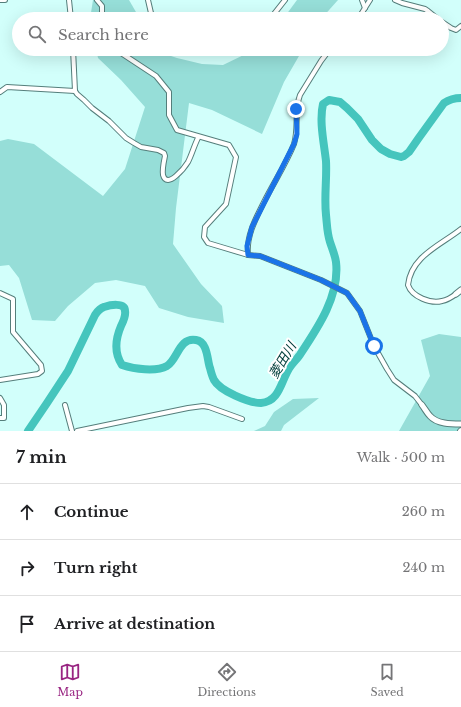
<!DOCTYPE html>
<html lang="en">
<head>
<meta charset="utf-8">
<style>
	body { margin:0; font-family:"Libre Baskerville","Noto Sans JP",serif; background:#f6f6f6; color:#202124 }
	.stop { position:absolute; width:12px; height:12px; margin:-9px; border:3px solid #1a73e8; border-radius:50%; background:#fff }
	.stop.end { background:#1a73e8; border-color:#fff; box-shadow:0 1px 4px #0008 }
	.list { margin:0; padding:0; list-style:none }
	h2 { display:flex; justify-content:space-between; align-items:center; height:52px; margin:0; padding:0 16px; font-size:17px }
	h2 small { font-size:13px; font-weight:400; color:#757577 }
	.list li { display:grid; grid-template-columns:26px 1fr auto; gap:12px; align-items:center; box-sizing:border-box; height:56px; padding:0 16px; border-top:1px solid #e0e0e0 }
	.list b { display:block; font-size:15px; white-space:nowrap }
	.list em { font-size:13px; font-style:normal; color:#757577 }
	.icon { flex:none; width:22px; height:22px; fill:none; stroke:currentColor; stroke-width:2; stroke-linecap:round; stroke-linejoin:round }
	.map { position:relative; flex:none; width:461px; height:431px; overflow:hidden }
	.search { position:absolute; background:#fff; box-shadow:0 4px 16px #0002; left:12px; right:12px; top:12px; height:44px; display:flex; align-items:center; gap:10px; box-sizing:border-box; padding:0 14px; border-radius:22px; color:#757577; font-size:15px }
	.sheet { height:220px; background:#fff }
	nav { display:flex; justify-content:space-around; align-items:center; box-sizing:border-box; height:56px; border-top:1px solid #e0e0e0; background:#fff; font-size:11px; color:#757577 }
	nav a { display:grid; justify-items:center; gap:2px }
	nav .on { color:#992582 }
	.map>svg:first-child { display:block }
	.green { fill:#96ded8 }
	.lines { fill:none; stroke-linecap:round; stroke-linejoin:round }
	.river { stroke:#45c5bd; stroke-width:8 }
	.minor-casing { stroke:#557e7b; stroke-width:6 }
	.tertiary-casing { stroke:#557e7b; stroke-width:7 }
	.minor { stroke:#fff; stroke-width:4 }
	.tertiary { stroke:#fff; stroke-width:5 }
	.route { stroke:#1a73e8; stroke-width:5 }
	.labels { text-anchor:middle; stroke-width:4; stroke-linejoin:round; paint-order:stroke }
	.water-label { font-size:13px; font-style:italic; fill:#003d3a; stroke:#fff }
</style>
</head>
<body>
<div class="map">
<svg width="461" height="431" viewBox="0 0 461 431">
	<rect width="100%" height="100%" fill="#d2fffb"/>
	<!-- green -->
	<g class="green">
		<path d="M93 0H129L140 19H90Z"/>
		<path d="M297 0H338L321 19H283Z"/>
		<path d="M96 49H155L156 51 177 58 202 64 223 65 256 49H303L284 82 262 134 212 110 189 103 176 208 173 244 201 284 222 306 224 323 188 317 159 308 145 286 116 280 95 283 68 306 55 321 32 320 19 278 9 265 0 266V141L8 139 34 144 103 196 125 169 145 107 121 80 98 58Z"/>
		<path d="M439 334 461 337V431H399L430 376 421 340Z"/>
		<path d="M319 398 284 425 281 431H254L265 426 274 412 293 399Z"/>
	</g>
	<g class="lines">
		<!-- river -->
		<path class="river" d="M28 431 47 403 68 371 95 315C97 312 100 308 104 307 110 305 125 302 125 311 126 316 123 322 121 326 115 340 114 353 122 365 134 369 156 372 167 366 178 359 179 337 196 340 208 342 207 360 210 368 211 372 212 376 214 380 220 391 249 403 261 403 280 402 281 380 290 367 293 363 296 360 299 356 317 329 340 296 336 262 335 255 332 248 330 242 327 233 327 224 326 215 324 197 327 179 326 161 324 143 319 121 323 104L329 100 340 102 347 108 358 119 372 140 381 149 390 154 401 157 404 156 409 152 418 139 444 103C450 99 454 98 461 98"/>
		<!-- minor casing -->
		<g class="minor-casing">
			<g id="minor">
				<path d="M0 0H5"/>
				<path d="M69 0 71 19"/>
				<path d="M97 0 102 6V19"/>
				<path d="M148 0 151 13 156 19"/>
				<path d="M362 0 365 8"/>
				<path d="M395 0 402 3 425 9 428 11 438 19"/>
				<path d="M270 19 285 0"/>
				<path d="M358 19 370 0"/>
				<path d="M442 22 451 28 456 30 461 26"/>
				<path d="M115 49 156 76 169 92V115L177 130 229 145 236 157 226 204 205 227 204 237 208 243 248 255 260 256 321 280 347 293 360 311 374 346 387 369 394 380 415 396 422 405"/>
				<path d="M204 49H211"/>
				<path d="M75 91 77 94 84 100 92 108 109 121 126 138 134 143 141 147 158 150 164 153 165 156C164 161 162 169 163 175 167 190 185 167 188 162 192 154 194 146 198 138"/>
				<path d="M0 92 7 87 75 91 73 49"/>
				<path d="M248 255C246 236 256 218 264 202 274 182 286 164 294 144 299 128 294 111 300 95L321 61 330 49"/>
				<path d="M0 293 13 299V332L41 365 42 371 38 374 0 380"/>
				<path d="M456 294C452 297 448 300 442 301 431 304 412 297 408 285 411 256 441 245 461 229"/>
				<path d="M0 398 4 405V418H0"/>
				<path d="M65 405 72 431"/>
				<path d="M77 431 188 408 203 406 209 407 242 419"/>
				<path d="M460 431 461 430"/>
			</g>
		</g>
		<!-- tertiary casing -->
		<g class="tertiary-casing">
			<g id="tertiary">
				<path d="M456 294 461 290"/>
				<path d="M422 405C425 409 427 413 430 416 437 424 451 424 461 424"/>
			</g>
		</g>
		<!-- minor -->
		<use href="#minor" class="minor"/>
		<!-- tertiary -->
		<use href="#tertiary" class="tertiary"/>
	</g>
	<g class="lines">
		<!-- route -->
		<path class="route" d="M296 109 297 134 294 144 252 227 247 246 248 255 260 256 278 263 321 280 347 293 360 311 374 346"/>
	</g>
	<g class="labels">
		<!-- water labels -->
		<g class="water-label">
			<text transform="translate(282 360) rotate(-59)" y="5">菱田川</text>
		</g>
	</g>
</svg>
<div class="stop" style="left:374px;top:346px"></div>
<div class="stop end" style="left:296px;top:109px"></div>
<div class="search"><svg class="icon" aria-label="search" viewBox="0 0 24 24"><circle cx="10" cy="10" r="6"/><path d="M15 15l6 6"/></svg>Search here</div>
</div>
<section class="sheet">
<h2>7 min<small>Walk · 500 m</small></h2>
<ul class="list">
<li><svg class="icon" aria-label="ahead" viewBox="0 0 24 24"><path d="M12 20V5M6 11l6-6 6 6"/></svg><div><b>Continue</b></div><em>260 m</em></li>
<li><svg class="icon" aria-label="right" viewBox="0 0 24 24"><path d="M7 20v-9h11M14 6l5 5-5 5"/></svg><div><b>Turn right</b></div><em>240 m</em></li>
<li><svg class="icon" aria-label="arrive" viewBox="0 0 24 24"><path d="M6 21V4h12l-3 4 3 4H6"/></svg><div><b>Arrive at destination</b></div></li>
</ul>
</section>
<nav>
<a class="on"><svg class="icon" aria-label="map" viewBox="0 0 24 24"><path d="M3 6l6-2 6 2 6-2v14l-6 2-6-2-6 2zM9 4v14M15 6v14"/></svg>Map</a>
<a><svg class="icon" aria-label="directions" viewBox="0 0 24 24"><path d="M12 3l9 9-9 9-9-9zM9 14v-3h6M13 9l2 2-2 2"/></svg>Directions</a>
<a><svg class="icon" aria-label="saved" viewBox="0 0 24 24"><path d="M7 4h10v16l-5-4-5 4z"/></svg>Saved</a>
</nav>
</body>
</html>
